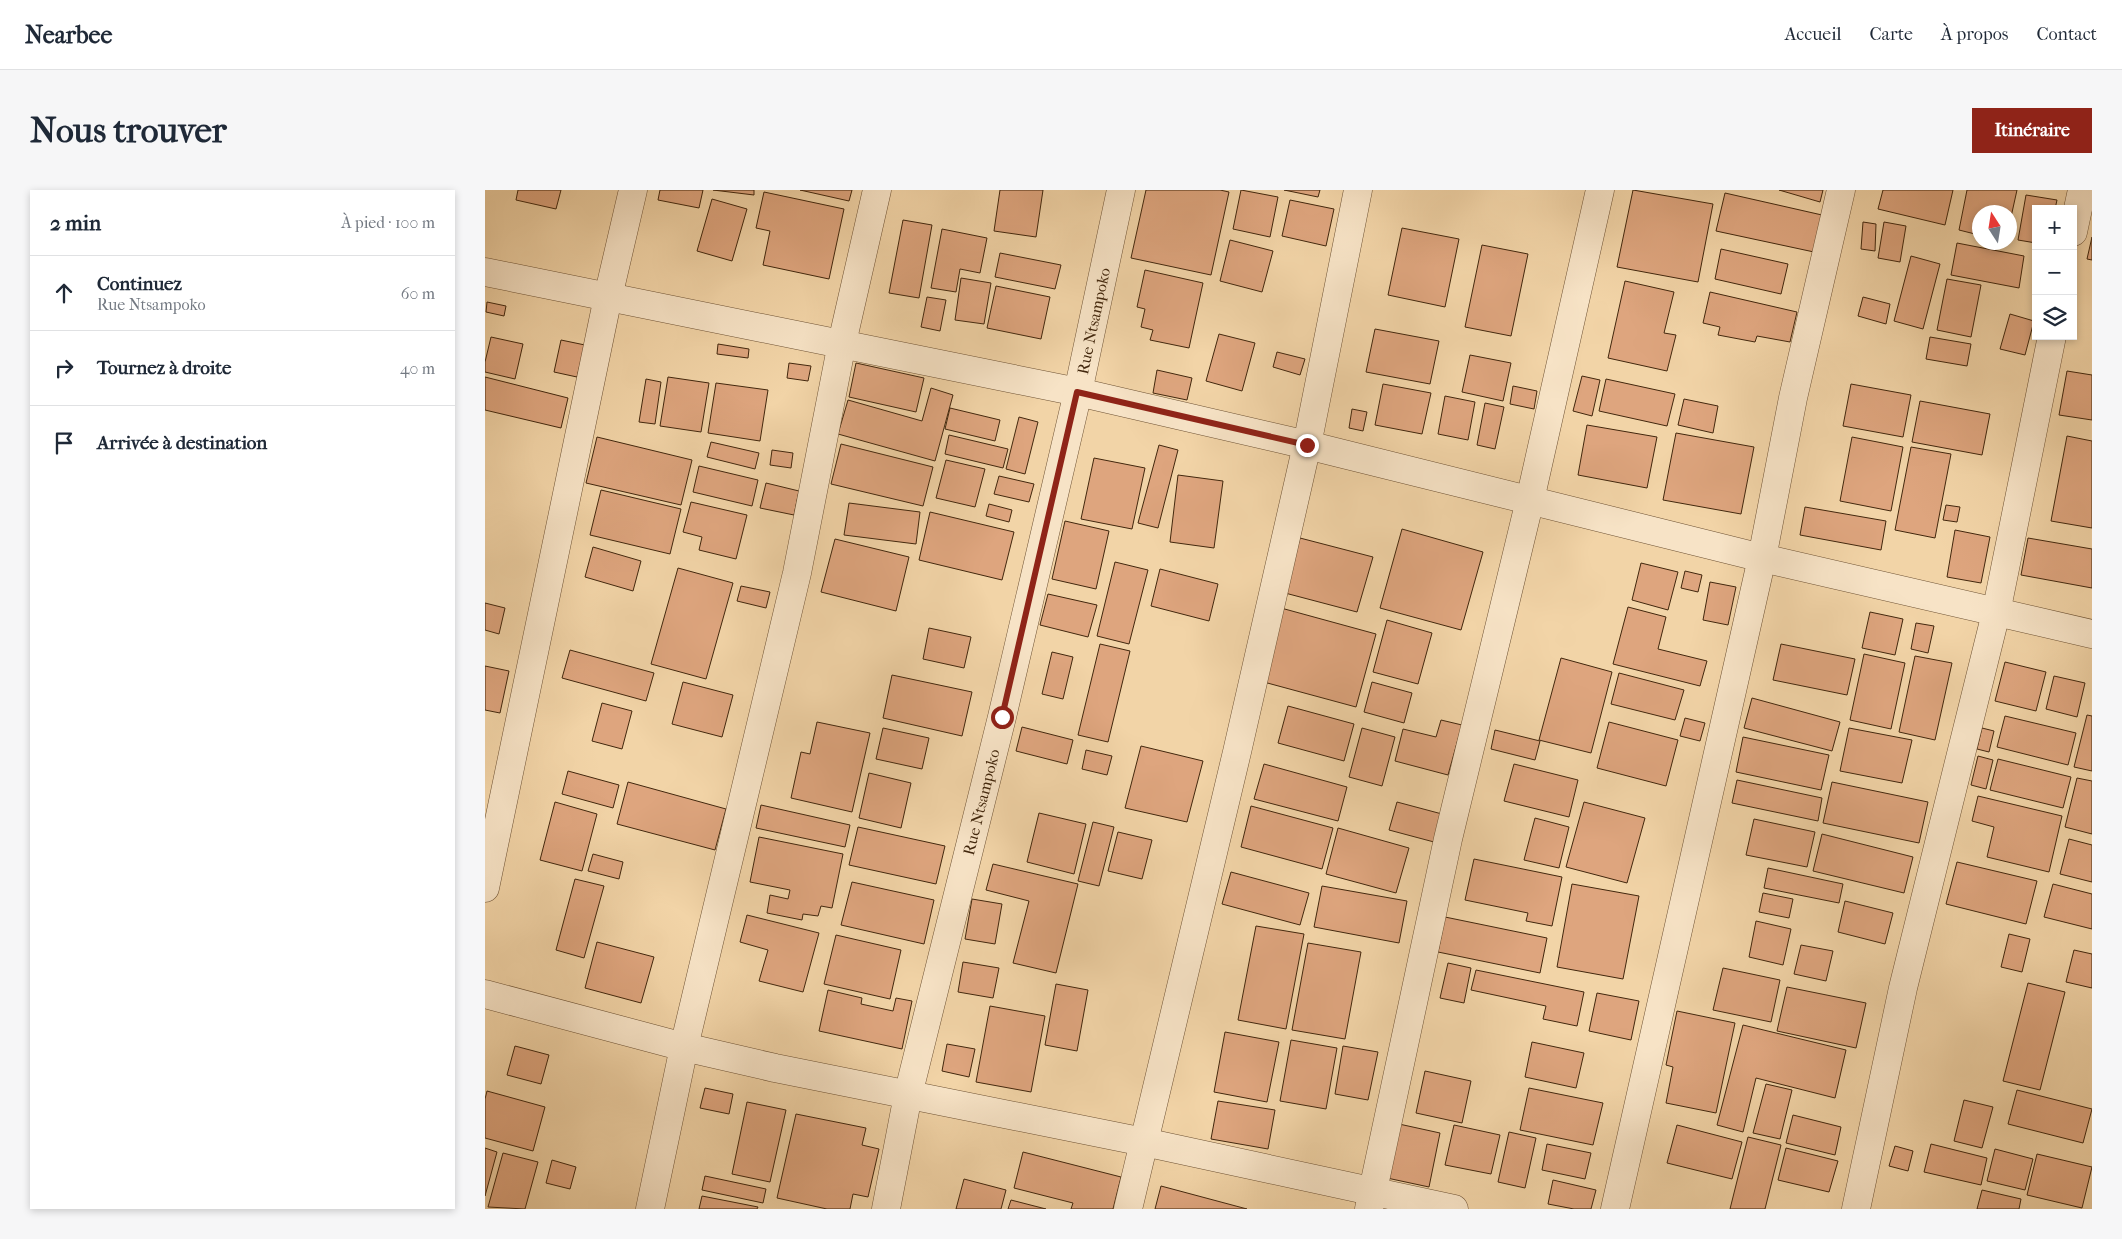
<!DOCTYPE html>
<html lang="fr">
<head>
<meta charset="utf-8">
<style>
	body { margin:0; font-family:"IM FELL French Canon",serif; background:#f6f6f7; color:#1f2937 }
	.controls { position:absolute; right:15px; top:15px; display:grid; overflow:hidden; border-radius:0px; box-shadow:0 2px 8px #0003 }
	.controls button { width:45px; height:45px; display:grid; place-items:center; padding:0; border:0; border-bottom:1px solid #e0e1e3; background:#fff; color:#1f2937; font:25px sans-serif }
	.compass { position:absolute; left:1487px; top:15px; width:45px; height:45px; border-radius:50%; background:#fff; box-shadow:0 2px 8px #0003; rotate:348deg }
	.stop { position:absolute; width:15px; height:15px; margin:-11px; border:4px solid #8f2418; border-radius:50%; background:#fff }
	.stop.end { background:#8f2418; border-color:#fff; box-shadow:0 1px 5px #0008 }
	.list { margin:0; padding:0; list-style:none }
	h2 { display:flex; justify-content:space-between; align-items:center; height:65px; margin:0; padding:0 20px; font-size:21px }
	h2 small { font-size:16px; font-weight:400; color:#747a83 }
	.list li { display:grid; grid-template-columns:32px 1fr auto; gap:15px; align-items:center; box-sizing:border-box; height:75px; padding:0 20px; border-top:1px solid #e0e1e3 }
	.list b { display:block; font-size:19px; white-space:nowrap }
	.list p { margin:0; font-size:16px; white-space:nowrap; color:#747a83 }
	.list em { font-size:16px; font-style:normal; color:#747a83 }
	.icon { flex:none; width:28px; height:28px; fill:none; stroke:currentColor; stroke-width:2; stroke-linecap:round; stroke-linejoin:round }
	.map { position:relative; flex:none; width:1607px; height:1019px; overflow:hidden; border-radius:0px }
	header { display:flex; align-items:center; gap:30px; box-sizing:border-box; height:70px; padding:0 25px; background:#fff; border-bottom:1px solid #e0e1e3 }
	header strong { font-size:24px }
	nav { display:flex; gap:28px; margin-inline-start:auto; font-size:18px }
	.intro { display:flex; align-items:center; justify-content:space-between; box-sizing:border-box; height:120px; padding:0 30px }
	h1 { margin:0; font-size:35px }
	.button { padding:12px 22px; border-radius:0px; background:#8f2418; color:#fff; font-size:18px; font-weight:700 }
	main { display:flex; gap:30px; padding:0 30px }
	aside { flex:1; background:#fff; border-radius:0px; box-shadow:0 2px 8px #0003 }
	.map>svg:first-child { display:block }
	.building { fill:#dea57e; stroke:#42270d }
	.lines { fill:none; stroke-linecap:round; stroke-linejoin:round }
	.street-casing { stroke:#6e5234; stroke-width:29 }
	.street { stroke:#f7e3c6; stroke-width:28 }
	.route { stroke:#8f2418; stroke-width:6 }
	.labels { text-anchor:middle; stroke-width:5; stroke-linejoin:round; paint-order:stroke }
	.street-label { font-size:16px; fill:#42270d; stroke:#f7e3c6 }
</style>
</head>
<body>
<header>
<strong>Nearbee</strong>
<nav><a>Accueil</a><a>Carte</a><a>À propos</a><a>Contact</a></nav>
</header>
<div class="intro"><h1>Nous trouver</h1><a class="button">Itinéraire</a></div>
<main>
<aside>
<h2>2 min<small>À pied · 100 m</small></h2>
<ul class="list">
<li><svg class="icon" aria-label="ahead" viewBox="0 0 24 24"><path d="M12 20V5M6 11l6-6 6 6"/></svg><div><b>Continuez</b><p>Rue Ntsampoko</p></div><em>60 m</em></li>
<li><svg class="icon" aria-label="right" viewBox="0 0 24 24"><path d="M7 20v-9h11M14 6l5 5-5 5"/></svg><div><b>Tournez à droite</b></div><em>40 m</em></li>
<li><svg class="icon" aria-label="arrive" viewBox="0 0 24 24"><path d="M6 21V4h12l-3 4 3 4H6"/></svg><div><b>Arrivée à destination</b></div></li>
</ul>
</aside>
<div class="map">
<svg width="1607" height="1019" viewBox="0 0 1607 1019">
	<rect width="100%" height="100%" fill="#f2d4a7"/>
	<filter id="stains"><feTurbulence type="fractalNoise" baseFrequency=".004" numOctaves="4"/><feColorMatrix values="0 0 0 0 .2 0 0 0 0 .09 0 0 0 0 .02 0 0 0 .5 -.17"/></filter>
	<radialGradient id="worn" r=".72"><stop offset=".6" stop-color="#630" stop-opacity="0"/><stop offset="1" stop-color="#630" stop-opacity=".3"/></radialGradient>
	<!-- building -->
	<g class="building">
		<path d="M33 0H76L71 19 31 10Z"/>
		<path d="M175 0H218L214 18 173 10Z"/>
		<path d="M228 0H269V5Z"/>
		<path d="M315 0H367L364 11Z"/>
		<path d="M515 0H558L551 47 509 41Z"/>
		<path d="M661 0H735L744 2 726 85 646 68Z"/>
		<path d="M756 0 793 7 785 47 748 39Z"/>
		<path d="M799 0H835L833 7Z"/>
		<path d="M1148 0 1228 14 1213 92 1132 77Z"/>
		<path d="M1294 0H1338L1335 12Z"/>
		<path d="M1398 0H1468L1460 35 1393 19Z"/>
		<path d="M1482 0H1532L1524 36V22H1494V45L1474 40Z"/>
		<path d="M279 2 359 19 344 89 278 75 285 41 271 38Z"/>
		<path d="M1240 3 1337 25 1329 62 1231 41Z"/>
		<path d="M1541 5 1572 10 1570 19H1551V53L1533 50Z"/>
		<path d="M227 9 262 19 247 71 212 61Z"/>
		<path d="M805 10 849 19 841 56 797 46Z"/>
		<path d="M418 30 447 35 434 108 404 103Z"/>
		<path d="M1378 32 1391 34 1390 61 1376 59Z"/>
		<path d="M1399 32 1421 36 1415 72 1393 68Z"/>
		<path d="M917 38 974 49 960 117 903 105Z"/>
		<path d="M457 39 502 48 495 83 475 79 471 102 446 98Z"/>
		<path d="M1607 47V70L1602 69Z"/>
		<path d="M745 50 788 61 777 102 735 91Z"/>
		<path d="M1472 53 1539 66 1534 98 1466 85Z"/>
		<path d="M997 55 1043 64 1026 146 980 137Z"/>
		<path d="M1236 59 1303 74 1296 104 1230 89Z"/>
		<path d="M515 63 576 75 570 99 510 87Z"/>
		<path d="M1426 66 1455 74 1438 139 1409 131Z"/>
		<path d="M660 80 718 93 704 158 665 150 668 140 656 137 660 119 652 117Z"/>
		<path d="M476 88 506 93 499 134 470 130Z"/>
		<path d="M1462 89 1496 95 1486 147 1452 140Z"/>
		<path d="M1140 91 1189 102 1179 143 1191 145 1182 181 1123 168Z"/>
		<path d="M511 96 565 107 556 149 502 138Z"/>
		<path d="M1225 102 1312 122 1305 152 1272 146 1270 152 1233 145 1235 137 1218 133Z"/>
		<path d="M442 107 461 110 455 141 436 137Z"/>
		<path d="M1378 107 1405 114 1401 134 1373 126Z"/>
		<path d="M2 112 21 116 19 126 1 122Z"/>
		<path d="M1525 124 1549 131 1540 165 1515 159Z"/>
		<path d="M890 139 954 151 945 194 881 182Z"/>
		<path d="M734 144 770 153 757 201 721 191Z"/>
		<path d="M6 147 38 154 30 189 0 182V172Z"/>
		<path d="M1445 147 1486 154 1482 176 1441 169Z"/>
		<path d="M76 150 100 155 92 187 69 182Z"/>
		<path d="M233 154 264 159 263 168 232 164Z"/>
		<path d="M792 162 820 169 815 185 788 177Z"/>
		<path d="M985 165 1026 173 1018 211 977 202Z"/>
		<path d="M304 173 326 176 323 191 302 188Z"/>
		<path d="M371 173 439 188 431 222 364 207Z"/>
		<path d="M672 180 707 188 702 210 668 203Z"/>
		<path d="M1582 181 1607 185V230L1574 225Z"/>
		<path d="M1097 186 1115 190 1107 226 1088 221Z"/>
		<path d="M0 187 83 208 76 238 0 220Z"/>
		<path d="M183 187 224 193 216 242 175 236Z"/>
		<path d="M161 189 176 192 170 234 154 232Z"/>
		<path d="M1121 189 1190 204 1182 236 1114 221Z"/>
		<path d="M231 193 283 200 275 251 223 243Z"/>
		<path d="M898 194 946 203 937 244 890 235Z"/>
		<path d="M1366 194 1426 205 1418 247 1358 236Z"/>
		<path d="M1028 196 1052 201 1049 219 1025 214Z"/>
		<path d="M446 198 468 205 450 271 353 244 363 210 437 231Z"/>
		<path d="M960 206 990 212 983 250 953 244Z"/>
		<path d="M1199 209 1233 216 1228 243 1193 235Z"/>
		<path d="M1435 211 1505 224 1497 265 1427 252Z"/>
		<path d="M1000 213 1019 217 1010 259 992 255Z"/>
		<path d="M465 218 515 230 510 251 460 239Z"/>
		<path d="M867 219 882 222 878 241 864 238Z"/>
		<path d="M534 227 553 232 540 284 521 279Z"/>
		<path d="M1102 235 1172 247 1162 298 1093 285Z"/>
		<path d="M1191 243 1269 257 1256 324 1178 310Z"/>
		<path d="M464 245 523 259 518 278 460 264Z"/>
		<path d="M1582 246 1607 251V338L1566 331Z"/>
		<path d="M112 247 207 270 196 315 101 293Z"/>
		<path d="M1367 247 1418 257 1406 321 1355 311Z"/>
		<path d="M226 252 274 263 270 279 222 267Z"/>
		<path d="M356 254 448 277 438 316 346 294Z"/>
		<path d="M674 255 693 260 673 338 653 333Z"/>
		<path d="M1426 257 1466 264 1450 348 1410 340Z"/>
		<path d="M287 260 308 263 306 278 285 275Z"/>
		<path d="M609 268 660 278 647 339 596 329Z"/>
		<path d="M461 270 500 279 490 317 451 308Z"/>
		<path d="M214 276 273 290 267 316 208 302Z"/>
		<path d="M693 285 738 291 729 358 685 352Z"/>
		<path d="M514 286 549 294 544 312 509 304Z"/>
		<path d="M281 293 314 301 309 325 275 318Z"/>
		<path d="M116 300 196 319 185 364 105 345Z"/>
		<path d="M206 312 262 325 251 369 214 360 217 347 198 342Z"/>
		<path d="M364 313 435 322 431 354 359 345Z"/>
		<path d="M504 314 527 320 524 332 501 326Z"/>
		<path d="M1461 315 1475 317 1472 332 1458 330Z"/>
		<path d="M1320 317 1401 331 1396 360 1315 345Z"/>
		<path d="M445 322 529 342 517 390 434 370Z"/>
		<path d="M580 331 624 341 611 399 567 389Z"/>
		<path d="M917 339 998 362 976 440 895 418Z"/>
		<path d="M1470 340 1505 347 1496 393 1462 387Z"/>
		<path d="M815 348 888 367 872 422 800 403Z"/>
		<path d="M1543 348 1607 359V398L1536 385Z"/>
		<path d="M350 349 424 367 411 421 336 402Z"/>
		<path d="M108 357 156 371 148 401 100 387Z"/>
		<path d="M630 372 663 380 644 454 612 446Z"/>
		<path d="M1156 373 1193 382 1183 420 1147 410Z"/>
		<path d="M193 378 248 393 221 489 166 474Z"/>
		<path d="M675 379 733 394 724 431 666 416Z"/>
		<path d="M1200 381 1217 385 1213 402 1196 398Z"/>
		<path d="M1225 392 1251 397 1243 435 1218 430Z"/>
		<path d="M256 396 285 402 281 418 252 411Z"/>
		<path d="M563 404 612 415 603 447 555 435Z"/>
		<path d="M0 413 20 418 14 444 0 440Z"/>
		<path d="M1143 417 1181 427 1173 459 1222 471 1215 496 1128 474Z"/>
		<path d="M796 418 891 444 871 517 775 491Z"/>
		<path d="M1385 422 1418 429 1410 465 1377 458Z"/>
		<path d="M902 430 947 443 933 494 888 482Z"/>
		<path d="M1431 433 1449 436 1443 463 1426 459Z"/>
		<path d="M444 438 486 447 479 478 438 469Z"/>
		<path d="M615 454 645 461 623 552 593 545Z"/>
		<path d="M1296 454 1370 469 1362 505 1288 490Z"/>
		<path d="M85 460 169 483 161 511 77 488Z"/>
		<path d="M567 462 588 467 578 509 557 504Z"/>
		<path d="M1379 464 1420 473 1406 539 1365 530Z"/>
		<path d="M1430 466 1467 473 1450 550 1414 542Z"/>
		<path d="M1076 468 1127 482 1106 563 1054 550Z"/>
		<path d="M1520 472 1561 482 1551 521 1510 511Z"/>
		<path d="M0 476 24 481 15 523 0 520Z"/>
		<path d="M1134 483 1199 500 1190 530 1126 514Z"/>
		<path d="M407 485 487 502 477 546 398 528Z"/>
		<path d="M1569 486 1600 493 1592 527 1561 519Z"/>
		<path d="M198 492 248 505 237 547 187 534Z"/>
		<path d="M887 492 927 503 919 533 879 522Z"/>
		<path d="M1267 508 1355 532 1347 561 1259 538Z"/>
		<path d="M117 513 147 521 137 559 107 551Z"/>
		<path d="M803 516 869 534 859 571 793 553Z"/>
		<path d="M1602 525 1607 526V581L1589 577Z"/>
		<path d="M1520 526 1591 543 1583 575 1512 557Z"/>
		<path d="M1200 528 1220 533 1215 551 1195 546Z"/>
		<path d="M956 530 977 535 963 585 910 571 918 539 951 547Z"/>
		<path d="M332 532 385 543 367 622 306 608 316 562 325 564Z"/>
		<path d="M1124 532 1193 550 1181 596 1112 578Z"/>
		<path d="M537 537 588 550 582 574 531 561Z"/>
		<path d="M398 538 444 548 437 579 391 569Z"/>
		<path d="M877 538 910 547 897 596 864 587Z"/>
		<path d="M1364 538 1427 550 1417 593 1355 581Z"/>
		<path d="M1497 538 1509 541 1504 562 1492 559Z"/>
		<path d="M1010 540 1055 551 1050 570 1006 559Z"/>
		<path d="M1258 547 1344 565 1336 600 1251 582Z"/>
		<path d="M656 556 718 571 702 632 640 618Z"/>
		<path d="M601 560 627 566 622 585 597 579Z"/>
		<path d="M1493 566 1508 570 1501 599 1486 595Z"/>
		<path d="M1513 569 1586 587 1578 618 1505 600Z"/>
		<path d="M779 574 862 597 853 631 769 609Z"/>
		<path d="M1029 574 1093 590 1084 627 1019 611Z"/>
		<path d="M83 581 134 595 128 618 77 604Z"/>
		<path d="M384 583 426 593 416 638 374 628Z"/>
		<path d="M1592 588 1607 591V644L1580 637Z"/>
		<path d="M1252 590 1337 608 1333 631 1247 613Z"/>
		<path d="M143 592 241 619 230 660 132 634Z"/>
		<path d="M1347 592 1443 612 1434 653 1338 633Z"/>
		<path d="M1493 606 1577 626 1564 682 1502 667 1509 637 1487 631Z"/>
		<path d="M70 612 112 624 97 681 55 670Z"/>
		<path d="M912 612 957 624 949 652 904 640Z"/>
		<path d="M1099 612 1160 628 1142 693 1081 677Z"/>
		<path d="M276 615 365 635 360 657 271 638Z"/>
		<path d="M766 616 848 638 837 679 756 657Z"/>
		<path d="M554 623 601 634 589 684 542 672Z"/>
		<path d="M1050 628 1084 637 1074 678 1039 670Z"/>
		<path d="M1269 629 1330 642 1322 677 1261 665Z"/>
		<path d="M608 632 629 637 614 696 593 691Z"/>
		<path d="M373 637 460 656 451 694 364 675Z"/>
		<path d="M853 638 924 658 911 703 841 684Z"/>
		<path d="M633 642 667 650 657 689 623 681Z"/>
		<path d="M1337 644 1428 667 1419 703 1328 681Z"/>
		<path d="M274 647 358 664 347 718 336 716 333 726 318 724 317 730 282 723 285 705 303 709 305 700 265 692Z"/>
		<path d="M1584 649 1607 655V692L1575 684Z"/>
		<path d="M108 664 138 672 134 689 103 681Z"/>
		<path d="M989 669 1077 687 1067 736 1041 731 1043 723 980 710Z"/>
		<path d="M1472 672 1552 691 1541 734 1461 714Z"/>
		<path d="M508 674 593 694 571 783 528 773 544 711 501 700Z"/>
		<path d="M1283 678 1358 694 1354 713 1279 698Z"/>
		<path d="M746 682 824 703 815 735 737 714Z"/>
		<path d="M90 689 119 696 99 768 71 760Z"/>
		<path d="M367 692 449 710 439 754 356 735Z"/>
		<path d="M1087 694 1154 706 1138 789 1072 777Z"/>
		<path d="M1568 694 1607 704V739L1559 727Z"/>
		<path d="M837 696 922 711 914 753 829 737Z"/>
		<path d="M1278 703 1308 709 1304 728 1274 722Z"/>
		<path d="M487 709 517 714 510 754 480 749Z"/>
		<path d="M1360 711 1408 723 1400 754 1353 742Z"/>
		<path d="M262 725 334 743 318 802 274 791 283 760 255 752Z"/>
		<path d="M960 727 1062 748 1055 783 953 762Z"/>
		<path d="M1271 731 1306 739 1298 775 1264 767Z"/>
		<path d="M771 736 819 744 801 839 753 830Z"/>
		<path d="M1524 744 1545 749 1537 782 1516 777Z"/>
		<path d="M351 745 416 760 405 809 339 794Z"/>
		<path d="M112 752 169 767 156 813 100 798Z"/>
		<path d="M823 753 876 762 860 849 807 840Z"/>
		<path d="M1316 755 1348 761 1341 791 1309 784Z"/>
		<path d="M1589 760 1607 764V798L1581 792Z"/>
		<path d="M478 772 514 778 508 808 473 802Z"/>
		<path d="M963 773 986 778 979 813 955 808Z"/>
		<path d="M1238 778 1295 790 1286 832 1228 820Z"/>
		<path d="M991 780 1099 802 1092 836 1058 829 1061 816 986 800Z"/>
		<path d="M1543 793 1580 802 1555 900 1518 891Z"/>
		<path d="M571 794 603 800 592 861 560 855Z"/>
		<path d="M1302 797 1381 813 1371 858 1292 841Z"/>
		<path d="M343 800 377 808 376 814 408 821 411 808 427 811 417 859 334 841Z"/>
		<path d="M1112 803 1154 811 1146 850 1104 841Z"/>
		<path d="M505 816 560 826 546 902 491 892Z"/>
		<path d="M1192 821 1250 833 1231 923 1181 913 1188 877 1181 875Z"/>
		<path d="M1258 835 1361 860 1350 908 1271 888 1258 942 1232 935Z"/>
		<path d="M740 842 794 852 782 912 729 902Z"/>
		<path d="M806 850 852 858 841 919 795 911Z"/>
		<path d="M1047 852 1099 863 1091 898 1040 887Z"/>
		<path d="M462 854 490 859 484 887 457 881Z"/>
		<path d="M30 856 64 865 56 894 22 885Z"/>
		<path d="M858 856 893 862 883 910 850 904Z"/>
		<path d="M940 881 986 891 977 933 931 923Z"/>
		<path d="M1281 894 1307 900 1295 949 1268 943Z"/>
		<path d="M220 898 248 904 244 924 215 918Z"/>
		<path d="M1044 898 1118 913 1108 955 1035 940Z"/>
		<path d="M1532 900 1607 919 1598 953 1523 934Z"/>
		<path d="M2 901 60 917 48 961 0 948V909Z"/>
		<path d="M1479 910 1508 917 1497 958 1469 951Z"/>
		<path d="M733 911 790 920 783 959 726 949Z"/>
		<path d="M262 912 301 920 285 992 247 984Z"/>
		<path d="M311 924 381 938 377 955 394 959 383 1007 368 1004 365 1019H342L292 1008Z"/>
		<path d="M1308 925 1356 937 1350 965 1301 953Z"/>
		<path d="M914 934 955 943 944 997 902 988Z"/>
		<path d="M969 935 1015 945 1006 984 960 975Z"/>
		<path d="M1192 935 1257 952 1247 989 1182 973Z"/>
		<path d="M1024 942 1051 948 1040 998 1013 992Z"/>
		<path d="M1263 947 1296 955 1280 1019H1245Z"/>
		<path d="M1062 954 1106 963 1100 989 1057 980Z"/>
		<path d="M1446 954 1502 968 1496 995 1439 982Z"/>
		<path d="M1410 956 1428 961 1423 981 1404 976Z"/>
		<path d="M0 958 12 962 0 1006Z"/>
		<path d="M1301 958 1353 971 1344 1002 1293 990Z"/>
		<path d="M1510 959 1548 969 1540 1000 1502 991Z"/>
		<path d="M538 962 636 987 628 1019H586L588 1013 529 998Z"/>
		<path d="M18 963 53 972 40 1019 3 1017Z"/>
		<path d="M1552 964 1607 977 1597 1018 1542 1005Z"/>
		<path d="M67 970 91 977 85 999 61 993Z"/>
		<path d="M220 986 281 999 278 1013 217 1000Z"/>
		<path d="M479 989 521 1000 516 1019H471Z"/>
		<path d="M1068 990 1111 1000 1106 1019H1089L1063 1014Z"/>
		<path d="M676 996 762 1019H670Z"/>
		<path d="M1497 1000 1536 1009 1534 1019H1492Z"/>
		<path d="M217 1006 273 1017 272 1019H214Z"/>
		<path d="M526 1010 561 1019H523Z"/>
	</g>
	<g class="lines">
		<!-- street casing -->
		<g class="street-casing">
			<g id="street">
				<path d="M1588 42 1597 0"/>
				<path d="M0 82 593 202 822 255 1277 368 1607 444"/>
				<path d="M0 698 123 107 148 0"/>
				<path d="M0 804 199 857 290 878 659 952 969 1019"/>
				<path d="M165 1019 199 857 312 383 357 153 392 0"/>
				<path id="s1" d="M401 1019 423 905 517 527 593 202 636 0"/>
				<path d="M643 1019 752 562 822 255 873 0"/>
				<path d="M884 1019 963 649 1045 310 1115 0"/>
				<path d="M1130 1019 1277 368 1308 208 1356 0"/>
				<path d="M1371 1019 1418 798 1511 423 1567 146"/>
			</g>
		</g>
		<!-- street -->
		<use href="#street" class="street"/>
	</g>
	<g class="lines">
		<!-- route -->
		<path class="route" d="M517 527 592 202 822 255"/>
	</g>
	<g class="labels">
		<!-- street labels -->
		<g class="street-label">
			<text dy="6" stroke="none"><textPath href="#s1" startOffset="912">Rue Ntsampoko</textPath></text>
			<text dy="6" stroke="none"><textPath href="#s1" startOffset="418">Rue Ntsampoko</textPath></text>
		</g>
	</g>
	<rect width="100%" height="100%" filter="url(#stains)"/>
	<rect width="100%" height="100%" fill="url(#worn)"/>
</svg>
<div class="controls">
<button>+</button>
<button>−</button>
<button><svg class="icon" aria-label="layers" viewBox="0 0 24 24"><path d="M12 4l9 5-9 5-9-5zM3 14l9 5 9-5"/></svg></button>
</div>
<svg class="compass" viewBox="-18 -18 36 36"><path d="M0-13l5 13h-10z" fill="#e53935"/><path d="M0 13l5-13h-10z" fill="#747a83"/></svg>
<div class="stop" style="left:517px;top:527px"></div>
<div class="stop end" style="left:822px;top:255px"></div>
</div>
</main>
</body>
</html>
